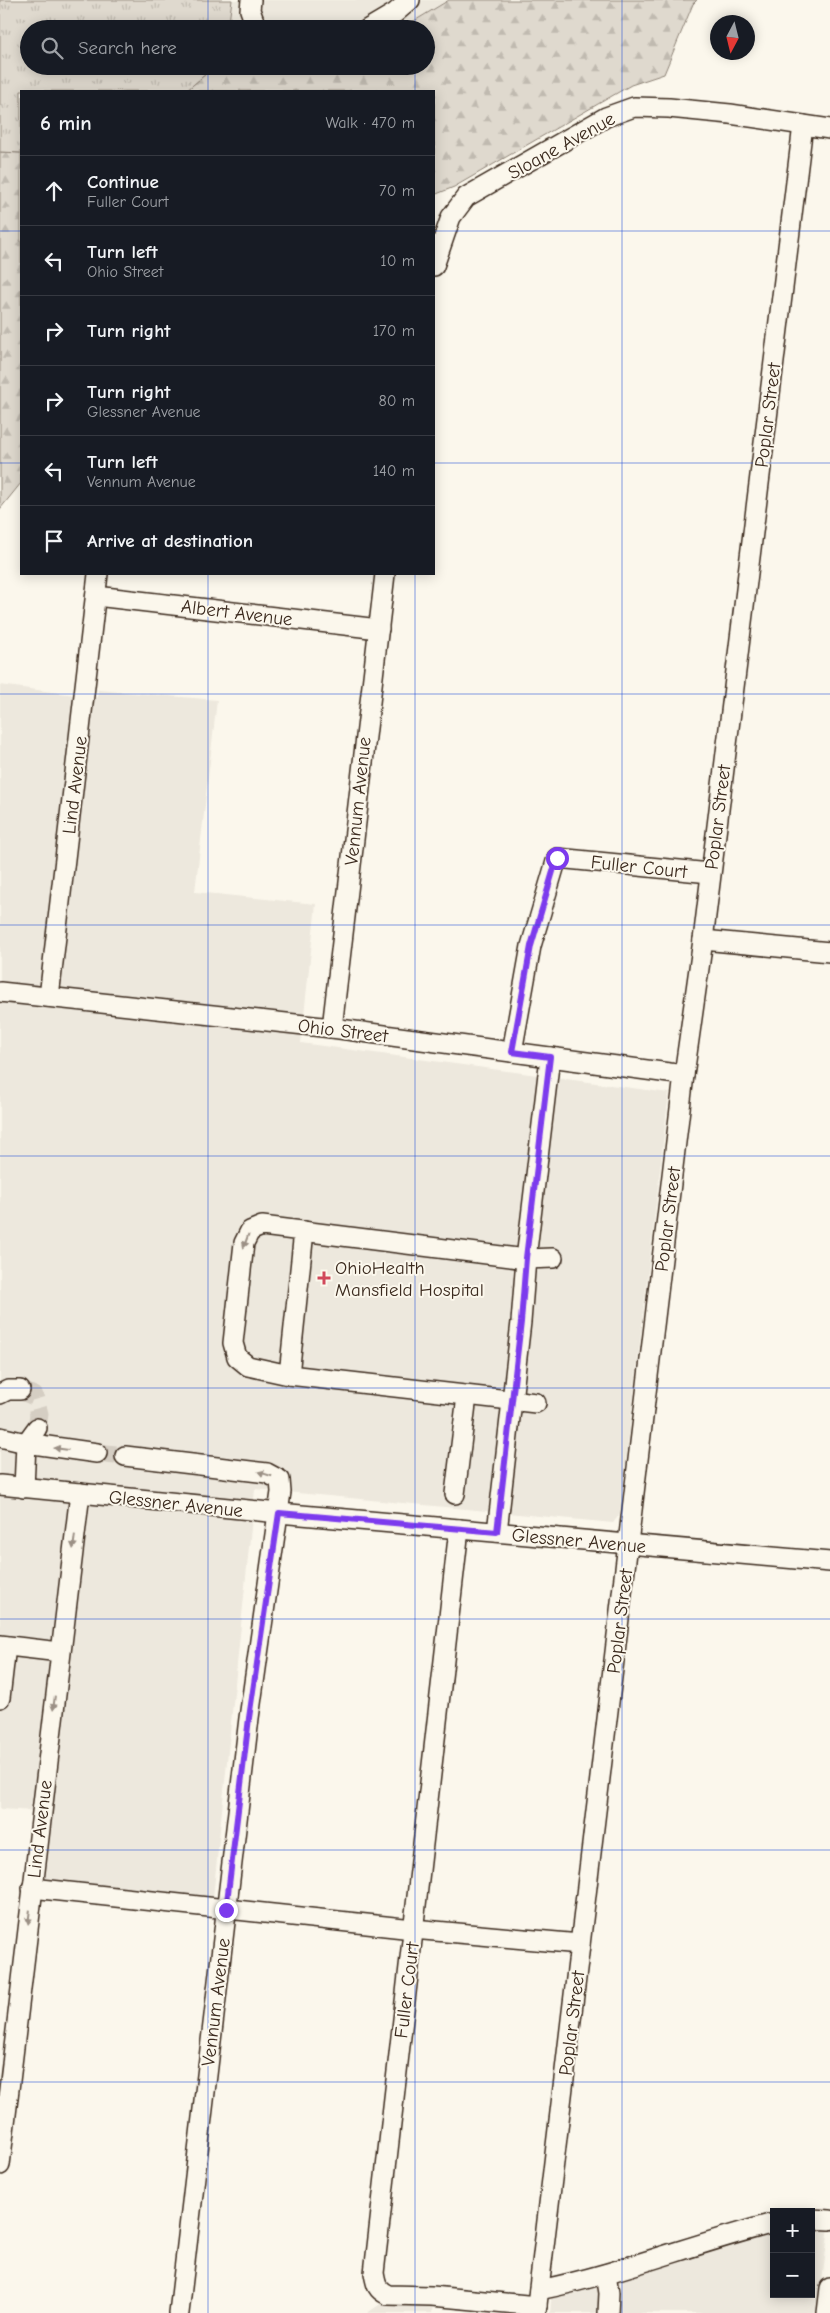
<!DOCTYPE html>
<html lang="en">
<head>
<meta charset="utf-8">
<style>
	body { margin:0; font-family:"Comic Neue",sans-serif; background:#242831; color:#f1f3f6 }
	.controls { position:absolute; right:15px; bottom:15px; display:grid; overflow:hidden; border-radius:0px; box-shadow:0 2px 12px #0003 }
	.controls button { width:45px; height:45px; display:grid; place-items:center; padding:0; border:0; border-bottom:1px solid #363941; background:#171b24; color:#f1f3f6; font:25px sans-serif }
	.compass { position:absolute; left:710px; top:15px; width:45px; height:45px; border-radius:50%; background:#171b24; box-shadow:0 2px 12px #0003; rotate:187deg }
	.stop { position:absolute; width:15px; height:15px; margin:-11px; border:4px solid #7c3aed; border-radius:50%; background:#fff }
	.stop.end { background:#7c3aed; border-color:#fff; box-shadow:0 1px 5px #0008 }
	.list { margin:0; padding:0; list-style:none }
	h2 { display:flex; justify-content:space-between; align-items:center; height:65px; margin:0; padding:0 20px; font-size:21px }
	h2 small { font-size:16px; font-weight:400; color:#9ea1a6 }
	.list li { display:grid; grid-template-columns:32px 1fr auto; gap:15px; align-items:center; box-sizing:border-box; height:70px; padding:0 20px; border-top:1px solid #363941 }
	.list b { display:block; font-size:19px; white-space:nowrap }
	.list p { margin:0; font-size:16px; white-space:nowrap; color:#9ea1a6 }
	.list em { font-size:16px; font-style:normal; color:#9ea1a6 }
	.icon { flex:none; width:28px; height:28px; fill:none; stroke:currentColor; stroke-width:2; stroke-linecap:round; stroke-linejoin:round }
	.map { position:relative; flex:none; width:830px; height:2313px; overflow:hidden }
	.search { position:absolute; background:#171b24; box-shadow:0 2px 12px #0003; left:20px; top:20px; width:415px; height:55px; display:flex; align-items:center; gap:12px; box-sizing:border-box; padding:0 18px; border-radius:28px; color:#9ea1a6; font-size:19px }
	.panel { position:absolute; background:#171b24; box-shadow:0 2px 12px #0003; left:20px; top:90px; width:415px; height:485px; border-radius:0px }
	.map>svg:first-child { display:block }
	.built { fill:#ede8dd }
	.forest { fill:url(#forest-firs); stroke:#8d8276 }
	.park { fill:url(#park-tufts); stroke:#8d8276 }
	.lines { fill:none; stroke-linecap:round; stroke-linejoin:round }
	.minor-tunnel { stroke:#d5cec3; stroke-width:19; stroke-dasharray:19 9; stroke-linecap:butt }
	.minor-casing { stroke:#3b2a1e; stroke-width:22 }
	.minor { stroke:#fbf7ec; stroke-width:19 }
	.oneway { fill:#9b9085 }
	.route { stroke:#7c3aed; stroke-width:6 }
	.grid { fill:none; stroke:#1d4ed8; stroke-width:1; stroke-opacity:0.55 }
	.poi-dot { fill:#d1495b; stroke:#fbf7ec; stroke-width:2 }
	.labels { text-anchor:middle; stroke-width:4; stroke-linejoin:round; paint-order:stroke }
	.street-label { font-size:19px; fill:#3b2a1e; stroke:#fbf7ec }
	.poi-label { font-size:19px; fill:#3b2a1e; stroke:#fbf7ec; text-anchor:start }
</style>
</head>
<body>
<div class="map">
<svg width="830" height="2313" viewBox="0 0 830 2313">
	<defs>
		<pattern id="forest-firs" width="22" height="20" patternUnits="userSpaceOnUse" patternTransform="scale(1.25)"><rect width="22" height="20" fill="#dfd9ce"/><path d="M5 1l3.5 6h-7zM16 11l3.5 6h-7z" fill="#c0bab0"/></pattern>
		<pattern id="park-tufts" width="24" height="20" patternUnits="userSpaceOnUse" patternTransform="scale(1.25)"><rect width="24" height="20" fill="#dfd9ce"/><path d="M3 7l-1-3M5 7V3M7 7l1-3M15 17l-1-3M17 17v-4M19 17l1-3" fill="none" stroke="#c0bab0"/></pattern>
	</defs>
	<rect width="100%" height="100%" fill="#fbf7ec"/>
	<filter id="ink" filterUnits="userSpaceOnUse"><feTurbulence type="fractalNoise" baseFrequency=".02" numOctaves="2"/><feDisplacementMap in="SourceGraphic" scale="10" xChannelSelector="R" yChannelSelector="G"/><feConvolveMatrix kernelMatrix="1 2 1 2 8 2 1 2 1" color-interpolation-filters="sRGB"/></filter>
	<g filter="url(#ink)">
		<!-- built -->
		<g class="built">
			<path d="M232 0H449L401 29H228Z"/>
			<path d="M0 685 97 698 98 690 217 700 195 892 316 904 301 1043 669 1093 620 1514 613 1523 255 1489 213 1898 44 1878 52 1812 0 1809Z"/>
			<path d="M811 2224 829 2226 818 2313H550L552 2293 774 2229V2294H811Z"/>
			<path d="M385 2301 433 2302 432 2313H367Z"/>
		</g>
		<!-- forest -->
		<g class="forest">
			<path d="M449 0H697L693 4 664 74 631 85 454 187 434 195V91H186L215 66H426V29H401Z"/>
			<path d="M0 152 21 153V483L0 509Z"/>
		</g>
		<!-- park -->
		<path class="park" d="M0 0H232L228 29H29V66H215L186 91H21V153L0 152Z"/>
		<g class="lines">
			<!-- minor-tunnel -->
			<g class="minor-tunnel">
				<path d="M20 1390 34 1396 39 1414 37 1428"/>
				<path d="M97 1453 125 1456"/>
			</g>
			<!-- minor casing -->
			<g class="minor-casing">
				<g id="minor">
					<path d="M251 0 250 10 257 29"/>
					<path d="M368 29 395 13 410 0"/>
					<path d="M434 266 451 217 466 197 606 117 634 107 669 108 730 114 830 129"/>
					<path d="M96 596 379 629"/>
					<path d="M703 940 830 952"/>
					<path d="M0 992 332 1028 684 1075"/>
					<path d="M49 997 98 574"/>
					<path d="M332 1028 385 574"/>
					<path d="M512 1052 531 946 557 858 710 873"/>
					<path d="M289 1375 304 1231"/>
					<path d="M0 1394 8 1390H20"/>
					<path d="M536 1403 289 1375 248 1366 237 1357 233 1343 244 1243 250 1231 262 1226 526 1259 553 1258"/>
					<path d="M37 1428 26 1443 97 1453"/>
					<path d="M0 1437 26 1443 24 1488"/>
					<path d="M125 1456 267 1473 280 1480 281 1492 249 1718 179 2313"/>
					<path d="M0 1485 279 1513 830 1562"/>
					<path d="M455 1494 467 1396"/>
					<path d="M459 1529 374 2273C376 2285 377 2290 388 2295L432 2296 537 2306"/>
					<path d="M497 1532 521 1322 526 1259 550 1057"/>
					<path d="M0 1645 60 1652"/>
					<path d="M0 1698 6 1646"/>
					<path d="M32 1888 413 1929 580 1944"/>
					<path d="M0 2165 80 1493"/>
					<path d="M811 2219 830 2220"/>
					<path d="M606 2274 609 2293 608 2313"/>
					<path d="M539 2290C619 2274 695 2243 774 2223"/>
					<path d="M536 2313 684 1075 703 940 803 125"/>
					<path d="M827 2313 830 2288"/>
				</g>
			</g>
			<!-- minor -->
			<use href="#minor" class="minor"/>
		</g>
		<!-- one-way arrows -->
		<defs><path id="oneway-solid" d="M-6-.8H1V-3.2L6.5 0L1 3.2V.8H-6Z" transform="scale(1.25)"/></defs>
		<g class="oneway">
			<use href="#oneway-solid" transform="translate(246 1241) rotate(110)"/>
			<use href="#oneway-solid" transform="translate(61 1449) rotate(-173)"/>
			<use href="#oneway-solid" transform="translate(265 1474) rotate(-163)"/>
			<use href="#oneway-solid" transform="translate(74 1542) rotate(97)"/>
			<use href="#oneway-solid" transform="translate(54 1703) rotate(97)"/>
			<use href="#oneway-solid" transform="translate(29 1917) rotate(97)"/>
		</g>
	</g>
	<g class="lines" filter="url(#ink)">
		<!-- route -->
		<path class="route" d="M226 1910 249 1718 279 1513 497 1532 521 1322 526 1258 550 1057 512 1052 531 946 557 858"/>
	</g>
	<!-- grid -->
	<path class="grid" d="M208 0V29M415 0V29M622 0V2313M208 66V91M415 66V91M0 231H21M434 231H830M0 463H21M434 463H830M208 574V2313M415 574V2313M0 694H830M0 925H830M0 1156H830M0 1388H830M0 1619H830M0 1850H830M0 2082H830"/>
	<!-- markers -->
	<path class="poi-dot" d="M321.5 1270.5h5v5h5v5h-5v5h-5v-5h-5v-5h5z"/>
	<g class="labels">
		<!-- street labels -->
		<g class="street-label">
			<text transform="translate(561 145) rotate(-29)" y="7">Sloane Avenue</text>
			<text transform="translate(767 415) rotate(-83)" y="7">Poplar Street</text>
			<text transform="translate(237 612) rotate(7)" y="7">Albert Avenue</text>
			<text transform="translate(74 785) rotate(-83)" y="7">Lind Avenue</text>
			<text transform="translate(357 801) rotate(-84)" y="7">Vennum Avenue</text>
			<text transform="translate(717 817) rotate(-83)" y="7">Poplar Street</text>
			<text transform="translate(639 866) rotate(6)" y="7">Fuller Court</text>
			<text transform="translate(343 1030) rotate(7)" y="7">Ohio Street</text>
			<text transform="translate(667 1219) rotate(-83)" y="7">Poplar Street</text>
			<text transform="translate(176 1503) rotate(6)" y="7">Glessner Avenue</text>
			<text transform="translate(579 1540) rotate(5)" y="7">Glessner Avenue</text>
			<text transform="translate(619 1621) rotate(-83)" y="7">Poplar Street</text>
			<text transform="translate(39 1829) rotate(-83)" y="7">Lind Avenue</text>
			<text transform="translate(406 1990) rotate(-83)" y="7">Fuller Court</text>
			<text transform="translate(215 2002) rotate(-83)" y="7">Vennum Avenue</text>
			<text transform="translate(571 2023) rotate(-83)" y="7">Poplar Street</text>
		</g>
		<!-- poi labels -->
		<g class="poi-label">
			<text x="335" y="1274">OhioHealth<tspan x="335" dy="22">Mansfield Hospital</tspan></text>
		</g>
	</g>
</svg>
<div class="controls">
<button>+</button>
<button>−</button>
</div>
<svg class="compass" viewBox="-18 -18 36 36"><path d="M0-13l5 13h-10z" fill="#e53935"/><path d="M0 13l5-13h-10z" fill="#9ea1a6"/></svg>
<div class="stop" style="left:557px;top:858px"></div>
<div class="stop end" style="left:226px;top:1910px"></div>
<div class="search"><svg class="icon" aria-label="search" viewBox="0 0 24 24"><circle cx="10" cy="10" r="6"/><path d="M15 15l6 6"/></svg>Search here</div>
<section class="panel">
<h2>6 min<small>Walk · 470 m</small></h2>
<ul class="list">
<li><svg class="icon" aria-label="ahead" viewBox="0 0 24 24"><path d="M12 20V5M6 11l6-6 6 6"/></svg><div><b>Continue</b><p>Fuller Court</p></div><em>70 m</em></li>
<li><svg class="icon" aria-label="left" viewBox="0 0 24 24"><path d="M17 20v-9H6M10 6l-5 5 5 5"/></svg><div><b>Turn left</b><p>Ohio Street</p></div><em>10 m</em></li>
<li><svg class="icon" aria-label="right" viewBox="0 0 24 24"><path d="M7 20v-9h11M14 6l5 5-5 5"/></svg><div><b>Turn right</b></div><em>170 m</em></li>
<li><svg class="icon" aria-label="right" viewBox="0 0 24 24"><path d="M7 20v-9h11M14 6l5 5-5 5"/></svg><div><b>Turn right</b><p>Glessner Avenue</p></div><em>80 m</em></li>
<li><svg class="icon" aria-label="left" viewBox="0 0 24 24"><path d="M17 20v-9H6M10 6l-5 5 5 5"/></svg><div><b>Turn left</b><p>Vennum Avenue</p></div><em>140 m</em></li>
<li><svg class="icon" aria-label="arrive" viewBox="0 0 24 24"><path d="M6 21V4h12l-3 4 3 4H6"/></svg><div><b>Arrive at destination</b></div></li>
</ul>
</section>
</div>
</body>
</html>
